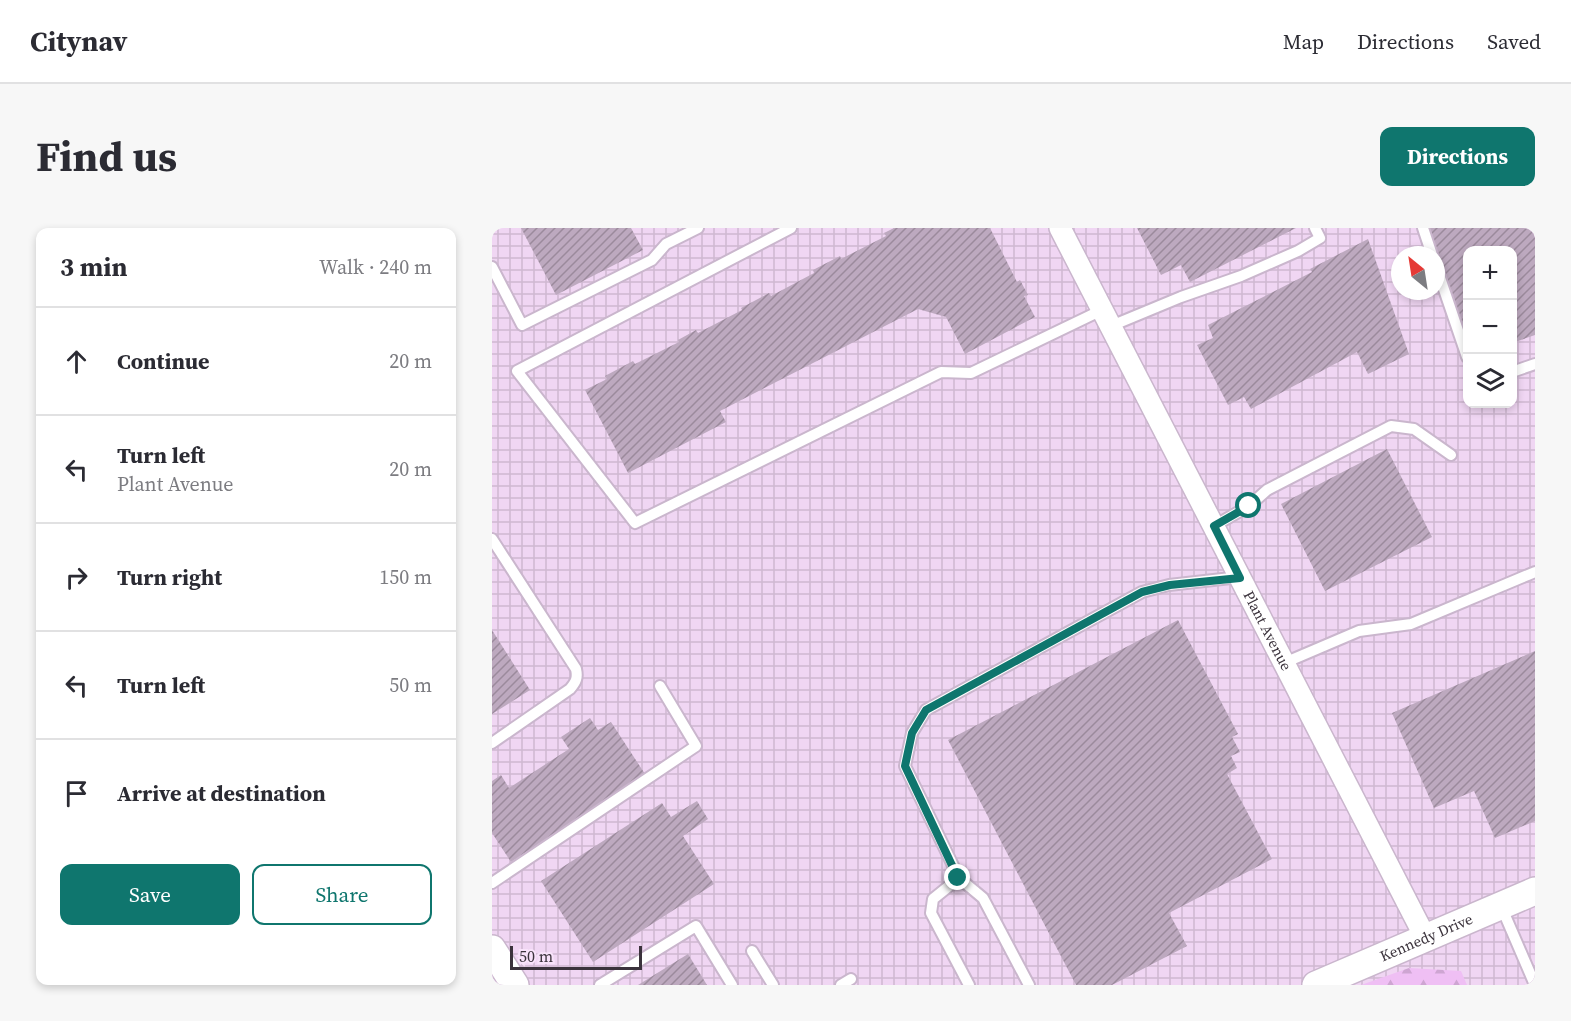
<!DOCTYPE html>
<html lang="en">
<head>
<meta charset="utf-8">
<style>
	body { margin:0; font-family:"Source Serif 4",serif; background:#f7f7f7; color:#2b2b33 }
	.controls { position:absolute; right:18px; top:18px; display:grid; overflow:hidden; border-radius:12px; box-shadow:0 3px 9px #0003 }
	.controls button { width:54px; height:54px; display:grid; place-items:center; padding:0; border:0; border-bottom:2px solid #e1e1e2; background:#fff; color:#2b2b33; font:30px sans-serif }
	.compass { position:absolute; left:899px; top:18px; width:54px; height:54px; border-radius:50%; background:#fff; box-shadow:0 3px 9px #0003; rotate:330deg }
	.scale { position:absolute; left:18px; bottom:15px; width:132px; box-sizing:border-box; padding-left:6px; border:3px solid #3b333c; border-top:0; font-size:16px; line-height:21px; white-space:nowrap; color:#3b333c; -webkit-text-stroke:4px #f8e3fa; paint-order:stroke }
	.stop { position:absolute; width:18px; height:18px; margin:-14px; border:4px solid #0f766e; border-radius:50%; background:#fff }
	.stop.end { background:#0f766e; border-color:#fff; box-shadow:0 2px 6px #0008 }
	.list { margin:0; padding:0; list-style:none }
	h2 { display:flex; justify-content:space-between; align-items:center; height:78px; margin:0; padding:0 24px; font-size:26px }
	h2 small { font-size:20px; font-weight:400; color:#7c7c81 }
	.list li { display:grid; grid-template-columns:39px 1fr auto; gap:18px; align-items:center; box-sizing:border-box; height:108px; padding:0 24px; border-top:2px solid #e1e1e2 }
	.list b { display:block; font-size:22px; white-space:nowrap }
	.list p { margin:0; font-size:20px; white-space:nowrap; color:#7c7c81 }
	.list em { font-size:20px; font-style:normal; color:#7c7c81 }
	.actions { display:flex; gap:12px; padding:18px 24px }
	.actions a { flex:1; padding:14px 0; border:2px solid #0f766e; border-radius:12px; text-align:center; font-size:21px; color:#0f766e }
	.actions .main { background:#0f766e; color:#fff }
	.icon { flex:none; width:33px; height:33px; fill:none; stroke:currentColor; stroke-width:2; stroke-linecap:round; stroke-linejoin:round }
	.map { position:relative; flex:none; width:1043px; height:757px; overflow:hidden; border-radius:12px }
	header { display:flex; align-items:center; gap:36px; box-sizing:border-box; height:84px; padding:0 30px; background:#fff; border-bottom:2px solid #e1e1e2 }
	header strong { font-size:28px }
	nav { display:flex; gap:33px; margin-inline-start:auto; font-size:21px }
	.intro { display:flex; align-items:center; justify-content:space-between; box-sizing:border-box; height:144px; padding:0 36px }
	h1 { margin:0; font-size:42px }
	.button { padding:15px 27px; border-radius:12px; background:#0f766e; color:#fff; font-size:21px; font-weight:700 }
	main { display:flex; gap:36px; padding:0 36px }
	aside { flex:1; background:#fff; border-radius:12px; box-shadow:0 3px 9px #0003 }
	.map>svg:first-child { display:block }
	.industrial { fill:url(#industrial-grid); fill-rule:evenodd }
	.forest { fill:url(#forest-firs) }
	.building { fill:url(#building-hatch) }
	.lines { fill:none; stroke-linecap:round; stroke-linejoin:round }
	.service-casing { stroke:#cab6cd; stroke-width:14 }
	.minor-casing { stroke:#cab6cd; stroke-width:24 }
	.tertiary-casing { stroke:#cab6cd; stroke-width:30 }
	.service { stroke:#fff; stroke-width:10 }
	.minor { stroke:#fff; stroke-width:21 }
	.tertiary { stroke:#fff; stroke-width:27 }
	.route { stroke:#0f766e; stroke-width:8 }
	.labels { text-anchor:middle; stroke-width:4.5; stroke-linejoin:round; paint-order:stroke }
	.street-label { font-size:15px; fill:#3b333c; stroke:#f8e3fa }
</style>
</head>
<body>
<header>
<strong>Citynav</strong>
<nav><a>Map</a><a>Directions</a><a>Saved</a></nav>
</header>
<div class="intro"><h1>Find us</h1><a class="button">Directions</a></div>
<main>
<aside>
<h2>3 min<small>Walk · 240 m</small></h2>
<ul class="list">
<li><svg class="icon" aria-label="ahead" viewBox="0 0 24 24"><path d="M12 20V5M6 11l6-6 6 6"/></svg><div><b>Continue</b></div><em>20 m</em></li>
<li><svg class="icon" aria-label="left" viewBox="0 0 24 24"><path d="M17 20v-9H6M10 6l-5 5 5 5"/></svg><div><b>Turn left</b><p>Plant Avenue</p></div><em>20 m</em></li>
<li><svg class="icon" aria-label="right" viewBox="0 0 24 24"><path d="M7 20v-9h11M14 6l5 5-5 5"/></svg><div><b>Turn right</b></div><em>150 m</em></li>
<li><svg class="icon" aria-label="left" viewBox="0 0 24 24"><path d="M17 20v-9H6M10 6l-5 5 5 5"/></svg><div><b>Turn left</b></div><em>50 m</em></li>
<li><svg class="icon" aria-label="arrive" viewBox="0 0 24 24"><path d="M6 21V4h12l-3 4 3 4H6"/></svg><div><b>Arrive at destination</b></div></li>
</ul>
<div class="actions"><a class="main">Save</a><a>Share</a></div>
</aside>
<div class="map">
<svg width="1043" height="757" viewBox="0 0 1043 757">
	<defs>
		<pattern id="industrial-grid" width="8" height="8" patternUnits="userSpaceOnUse" patternTransform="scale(1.5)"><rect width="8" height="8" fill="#f0d6f3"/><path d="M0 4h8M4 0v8" fill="none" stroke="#cfb8d1"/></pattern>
		<pattern id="forest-firs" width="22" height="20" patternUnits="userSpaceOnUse" patternTransform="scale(1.5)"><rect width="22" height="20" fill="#efbff4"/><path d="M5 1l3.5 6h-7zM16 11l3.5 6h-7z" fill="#cea5d2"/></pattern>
		<pattern id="building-hatch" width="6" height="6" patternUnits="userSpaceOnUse" patternTransform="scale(1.5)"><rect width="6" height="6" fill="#bda9bf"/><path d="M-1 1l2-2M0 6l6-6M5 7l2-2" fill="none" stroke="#9b8a9c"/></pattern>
	</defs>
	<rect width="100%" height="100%" fill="#f8e3fa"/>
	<!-- industrial -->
	<path class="industrial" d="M0 0H1043V757H0ZM975 22H1020V176H975ZM908 27H944V63H908Z"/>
	<!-- forest -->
	<path class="forest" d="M917 740 969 743 975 757H869Z"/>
	<!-- building -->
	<g class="building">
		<path d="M29 0H139L151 22 64 67Z"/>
		<path d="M402 0H498L525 54 528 52 536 67 532 68 543 89 473 126 454 89 426 81 228 183 234 194 136 245 93 162 115 151 113 148 141 133 143 136 187 114 186 112 204 102 206 105 250 82 249 80 277 65 279 68 322 45 321 42 348 28 349 31 394 8 392 5Z"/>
		<path d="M645 0H804L698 54 689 37 669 47Z"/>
		<path d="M933 0H1043V107L1020 115V22H975V119L944 27Z"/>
		<path d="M876 11 917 126 876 146 865 124 759 181 752 169 736 177 705 117 721 110 716 97 820 44 818 41Z"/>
		<path d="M895 221 940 309 833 363 789 276Z"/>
		<path d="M686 392 746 506 740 509 748 524 739 528 745 540 735 546 780 631 677 685 695 718 620 757H584L456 512Z"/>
		<path d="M0 402 38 462 0 486Z"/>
		<path d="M1043 423V593L1003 610 982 563 942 580 900 485Z"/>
		<path d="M98 490 106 502 119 494 153 546 19 634 0 605V553L9 547 17 560 77 521 69 509Z"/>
		<path d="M205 573 216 591 191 608 222 656 101 734 49 653 170 575 179 589Z"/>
		<path d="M196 726 215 757H146Z"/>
	</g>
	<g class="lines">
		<!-- service casing -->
		<g class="service-casing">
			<g id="service">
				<path d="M299 0 25 143 143 295 449 144 479 145 610 82"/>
				<path d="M931 0 940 27"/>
				<path d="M944 38 975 129"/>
				<path d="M0 39 30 97 160 32 174 16 206 0"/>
				<path d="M619 98 689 69 749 48 806 23 828 10 823 0"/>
				<path d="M1020 144 1043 136"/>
				<path d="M722 298 757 278 775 262 899 198 922 201 959 227"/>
				<path d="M0 311 84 441C86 450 84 454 78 461L0 515"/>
				<path d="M792 435 867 403 919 396 1043 344"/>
				<path d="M467 650 441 671 439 685 477 757"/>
				<path d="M0 655 204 518 168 458"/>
				<path d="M1009 678 1043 757"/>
				<path d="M260 723 281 757"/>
				<path d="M108 757 204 698 240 757"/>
				<path d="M349 757 359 751"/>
				<path d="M537 757 491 670 467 650 413 538 420 505 434 482 650 364 677 357 748 349"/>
			</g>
		</g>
		<!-- minor casing -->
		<g class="minor-casing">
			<g id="minor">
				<path id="s1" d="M568 0 933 709"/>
			</g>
		</g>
		<!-- tertiary casing -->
		<g class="tertiary-casing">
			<g id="tertiary">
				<path d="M0 721 23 757"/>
				<path id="s2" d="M824 757 1043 663"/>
			</g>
		</g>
		<!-- service -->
		<use href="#service" class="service"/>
		<!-- minor -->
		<use href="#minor" class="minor"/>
		<!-- tertiary -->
		<use href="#tertiary" class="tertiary"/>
	</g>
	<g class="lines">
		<!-- route -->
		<path class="route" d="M466 650 413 538 420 505 434 482 650 364 678 357 748 350 722 298 757 278"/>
	</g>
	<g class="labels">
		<!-- street labels -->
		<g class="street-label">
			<text dy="5" stroke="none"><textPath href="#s1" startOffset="453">Plant Avenue</textPath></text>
			<text dy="5" stroke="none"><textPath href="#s2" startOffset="120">Kennedy Drive</textPath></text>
		</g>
	</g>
</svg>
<div class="controls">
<button>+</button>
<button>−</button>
<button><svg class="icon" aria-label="layers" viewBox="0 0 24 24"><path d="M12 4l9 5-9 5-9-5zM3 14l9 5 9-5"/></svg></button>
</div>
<svg class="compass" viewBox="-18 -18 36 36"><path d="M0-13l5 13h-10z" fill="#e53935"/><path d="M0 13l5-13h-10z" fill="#7c7c81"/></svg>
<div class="scale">50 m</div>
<div class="stop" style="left:757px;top:278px"></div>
<div class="stop end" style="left:466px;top:650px"></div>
</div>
</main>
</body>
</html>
